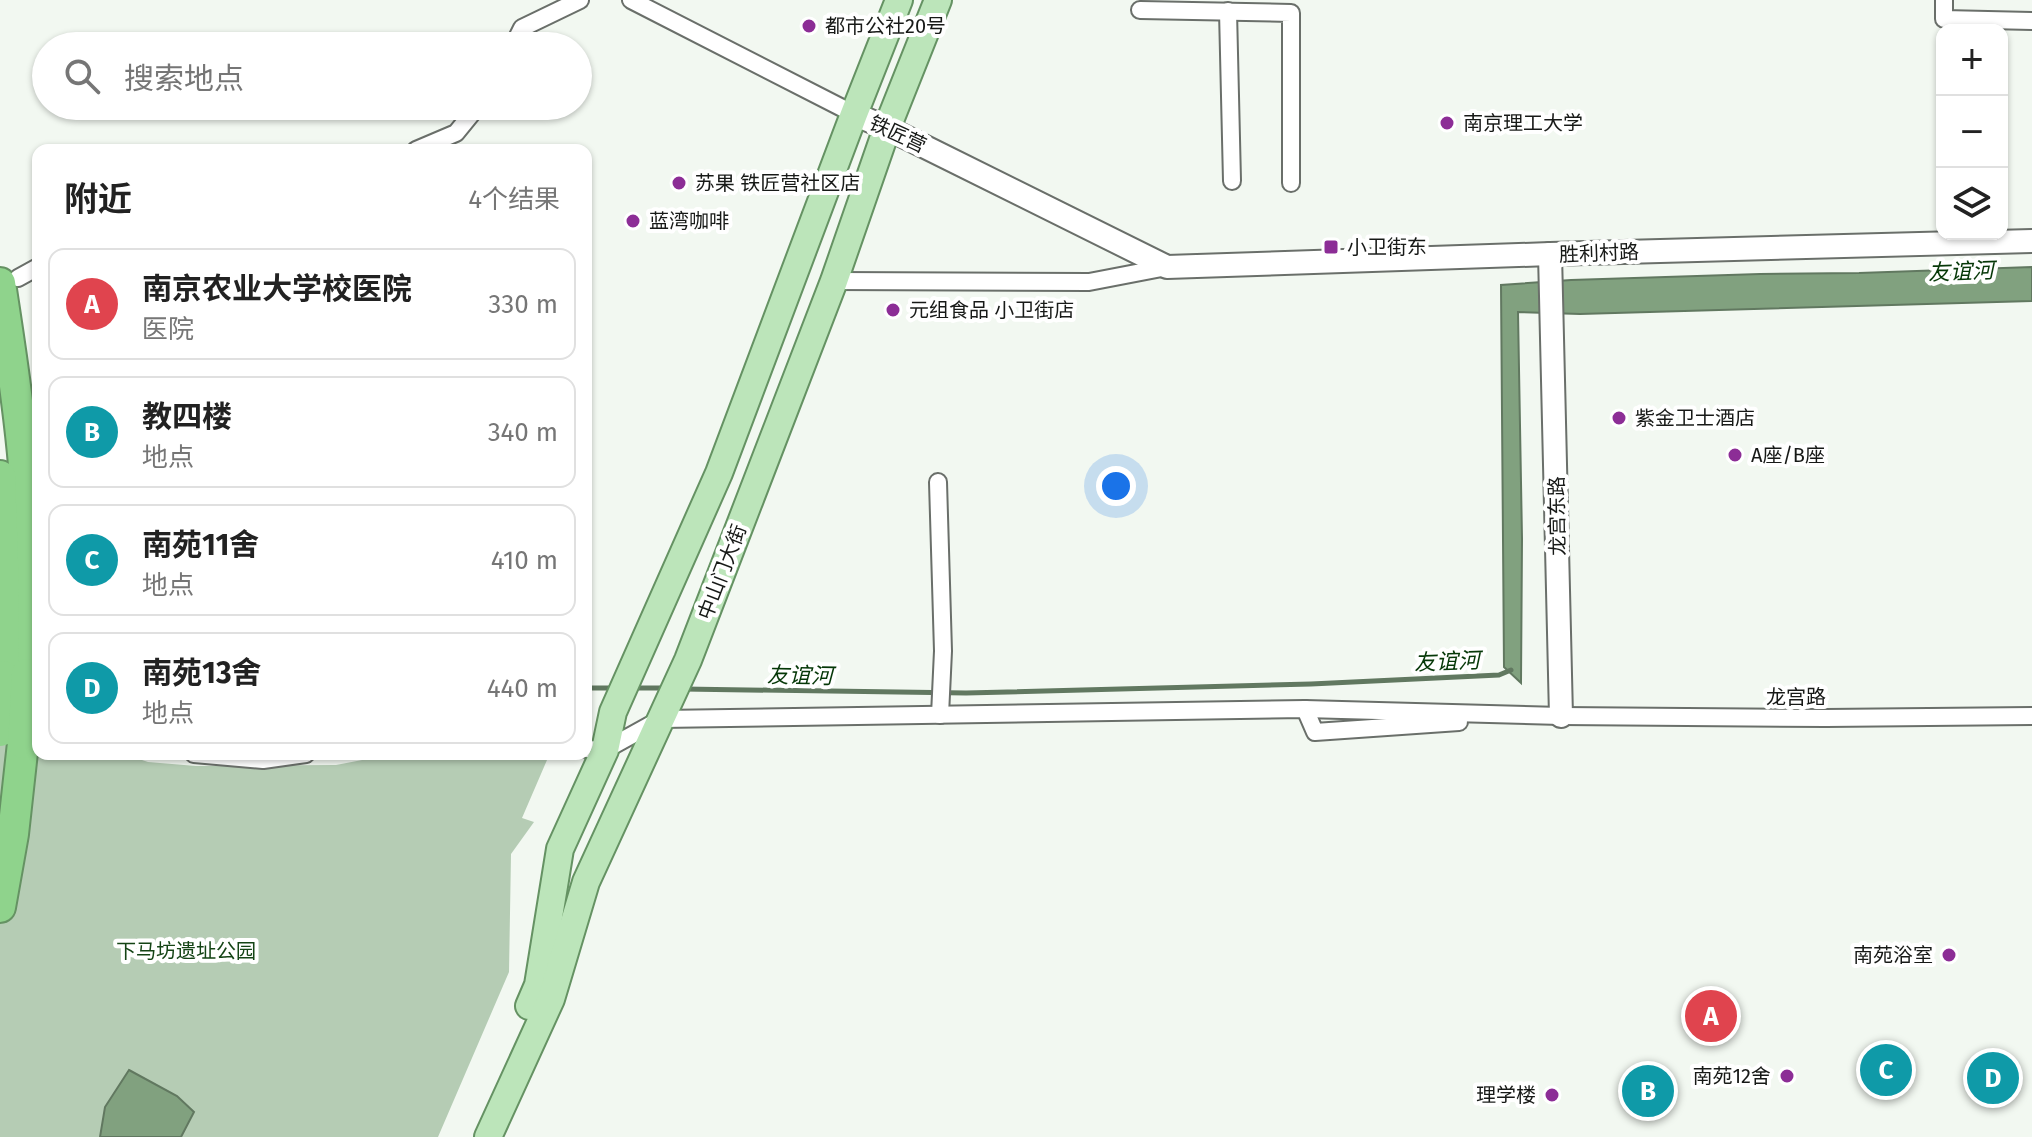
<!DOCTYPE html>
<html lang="zh">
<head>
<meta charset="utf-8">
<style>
	body { margin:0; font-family:"Fira Sans","Noto Sans SC",sans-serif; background:#f2f2f2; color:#222 }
	.controls { position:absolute; right:24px; top:24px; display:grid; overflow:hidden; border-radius:16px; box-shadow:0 2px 6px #0004 }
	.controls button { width:72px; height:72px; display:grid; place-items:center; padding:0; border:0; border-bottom:2px solid #e0e0e0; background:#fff; color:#222; font:40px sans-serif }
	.you { position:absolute; left:1116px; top:486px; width:28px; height:28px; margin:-20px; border:6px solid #fff; border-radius:50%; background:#1a73e8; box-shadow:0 0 0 12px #1a73e833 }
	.badge { display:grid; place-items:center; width:52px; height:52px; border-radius:50%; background:#b45309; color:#fff; font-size:26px; font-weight:700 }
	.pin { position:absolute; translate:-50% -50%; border:4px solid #fff; box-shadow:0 2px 8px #0006 }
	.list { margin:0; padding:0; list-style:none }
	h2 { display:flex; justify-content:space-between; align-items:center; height:104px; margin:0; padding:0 32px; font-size:34px }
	h2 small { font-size:26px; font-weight:400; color:#767676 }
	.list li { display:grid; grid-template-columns:52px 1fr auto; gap:24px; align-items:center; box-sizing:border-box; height:112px; margin:0 16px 16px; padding:0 16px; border:2px solid #e0e0e0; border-radius:16px }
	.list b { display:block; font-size:30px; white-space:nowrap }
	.list p { margin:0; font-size:26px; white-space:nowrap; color:#767676 }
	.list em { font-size:26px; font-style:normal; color:#767676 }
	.icon { flex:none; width:44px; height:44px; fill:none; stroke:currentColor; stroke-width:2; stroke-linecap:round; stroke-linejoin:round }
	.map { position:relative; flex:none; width:2032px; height:1137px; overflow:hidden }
	.search { position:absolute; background:#fff; box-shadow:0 2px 6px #0004; left:32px; top:32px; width:560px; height:88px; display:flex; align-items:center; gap:20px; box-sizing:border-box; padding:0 28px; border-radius:44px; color:#767676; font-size:30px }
	.panel { position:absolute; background:#fff; box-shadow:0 2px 6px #0004; left:32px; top:144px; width:560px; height:616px; border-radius:16px }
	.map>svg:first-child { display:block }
	.green { fill:#b5ccb4 }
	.water { fill:#81a17f; stroke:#617860; stroke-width:2 }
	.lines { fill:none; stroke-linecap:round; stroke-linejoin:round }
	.stream { stroke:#617860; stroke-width:5 }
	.street-casing { stroke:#6a6f6a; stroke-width:20 }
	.secondary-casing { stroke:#6a6f6a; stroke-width:26 }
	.primary-casing { stroke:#659263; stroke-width:30 }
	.highway-casing { stroke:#659263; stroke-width:34 }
	.street { stroke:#fff; stroke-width:16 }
	.secondary { stroke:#fff; stroke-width:22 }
	.primary { stroke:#bce5ba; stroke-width:26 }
	.highway { stroke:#8fd38c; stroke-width:30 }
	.highway-bridge-casing { stroke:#659263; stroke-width:34; stroke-linecap:butt }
	.highway-bridge { stroke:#8fd38c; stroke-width:30 }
	.poi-dot { fill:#8c2d96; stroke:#fff; stroke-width:3 }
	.labels { text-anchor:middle; stroke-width:8; stroke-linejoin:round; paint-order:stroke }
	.poi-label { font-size:20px; fill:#171917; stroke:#fff; text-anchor:start }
	.street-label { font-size:20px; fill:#171917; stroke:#fff }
	.park-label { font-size:20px; fill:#144415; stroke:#fff }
	.water-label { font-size:22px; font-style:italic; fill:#063808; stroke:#fff }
</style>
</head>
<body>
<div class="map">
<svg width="2032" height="1137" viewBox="0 0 2032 1137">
	<rect width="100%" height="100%" fill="#f2f8f1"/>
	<!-- green -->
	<path class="green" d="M0 497 38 583V754H124L148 762 196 766 336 765 383 756 478 754H520L547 760 522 818 534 822 511 854 509 972 438 1137H0Z"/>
	<!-- water -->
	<g class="water">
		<path d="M2032 267V301L1580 314 1518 312 1522 539 1521 683 1504 667 1501 285 1571 280 1760 274 1859 273Z"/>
		<path d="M129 1070 177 1096 194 1112 181 1137H100L105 1107Z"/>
	</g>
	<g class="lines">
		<!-- stream -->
		<g class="stream">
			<path d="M586 688H613"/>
			<path d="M631 688H665"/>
			<path d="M683 689 966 693 1311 684 1499 675 1511 670"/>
		</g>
		<!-- street casing -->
		<g class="street-casing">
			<g id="street">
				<path d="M631 0 854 114"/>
				<path d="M1944 0V19L2032 21"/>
				<path d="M1140 10 1291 13V183"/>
				<path d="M1228 11 1232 181"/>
				<path d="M513 46 522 28 580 0"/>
				<path d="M416 150 456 133 478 106"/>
				<path d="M18 278 38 267"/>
				<path d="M834 281 1089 282 1167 267"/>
				<path d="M938 482 943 651 940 715"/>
				<path d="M1305 709 1315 732 1459 722"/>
				<path d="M586 749 605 750 661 719 1305 709 1561 716 1826 718 2032 716"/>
				<path d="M194 754 263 760 306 754"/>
			</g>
		</g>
		<!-- secondary casing -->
		<g class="secondary-casing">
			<g id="secondary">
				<path d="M854 114 887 128 1167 267 1550 254 2032 241"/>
				<path d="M1550 254 1561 716"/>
			</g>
		</g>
		<!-- primary casing -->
		<g class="primary-casing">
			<g id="primary">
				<path d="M529 1006 538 985 560 849 605 750 613 712 719 473 854 114 899 0"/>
				<path d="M488 1137 551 999 586 882 688 660 834 281 887 128 938 0"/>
			</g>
		</g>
		<!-- highway casing -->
		<g class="highway-casing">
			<g id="highway">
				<path d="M0 283C9 343 19 404 24 465 30 535 29 605 27 674"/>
				<path d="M0 476 4 588 3 676"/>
				<path d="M0 907 13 834 23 743"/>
			</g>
		</g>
		<!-- street -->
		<use href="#street" class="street"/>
		<!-- secondary -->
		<use href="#secondary" class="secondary"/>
		<!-- primary -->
		<use href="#primary" class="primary"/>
		<!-- highway -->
		<use href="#highway" class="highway"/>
		<!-- highway-bridge casing -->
		<g class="highway-bridge-casing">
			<g id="highway-bridge">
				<path d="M0 731 3 676"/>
				<path d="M23 743 27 674"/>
			</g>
		</g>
		<!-- highway-bridge -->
		<use href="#highway-bridge" class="highway-bridge"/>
	</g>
	<!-- markers -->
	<g class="poi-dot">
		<circle cx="809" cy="26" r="8"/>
		<circle cx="1447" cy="123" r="8"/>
		<circle cx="679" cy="183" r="8"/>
		<circle cx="633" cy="221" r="8"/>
		<rect x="1323" y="239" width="16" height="16" rx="4"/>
		<circle cx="893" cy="310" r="8"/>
		<circle cx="1619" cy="418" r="8"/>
		<circle cx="1735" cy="455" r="8"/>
		<circle cx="1949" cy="955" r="8"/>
		<circle cx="1787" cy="1076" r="8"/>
		<circle cx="1552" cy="1095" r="8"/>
	</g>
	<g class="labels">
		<!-- poi labels -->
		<g class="poi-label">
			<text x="825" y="33">都市公社20号</text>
			<text x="1463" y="130">南京理工大学</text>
			<text x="695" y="190">苏果 铁匠营社区店</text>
			<text x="649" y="228">蓝湾咖啡</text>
			<text x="1347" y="254">小卫街东</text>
			<text x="909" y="317">元组食品 小卫街店</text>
			<text x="1635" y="425">紫金卫士酒店</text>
			<text x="1751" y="462">A座/B座</text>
			<text x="1933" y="962" text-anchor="end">南苑浴室</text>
			<text x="1771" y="1083" text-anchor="end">南苑12舍</text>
			<text x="1536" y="1102" text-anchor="end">理学楼</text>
		</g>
		<!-- street labels -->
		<g class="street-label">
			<text transform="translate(898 134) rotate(25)" y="7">铁匠营</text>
			<text transform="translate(1599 253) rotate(-2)" y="7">胜利村路</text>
			<text transform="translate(1557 516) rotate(-91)" y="7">龙宫东路</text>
			<text transform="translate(722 572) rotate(-69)" y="7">中山门大街</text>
			<text x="1796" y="704">龙宫路</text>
		</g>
		<!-- park labels -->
		<g class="park-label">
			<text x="186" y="958">下马坊遗址公园</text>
		</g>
		<!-- water labels -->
		<g class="water-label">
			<text transform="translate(1961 271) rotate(-2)" y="8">友谊河</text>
			<text transform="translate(1447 661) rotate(-2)" y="8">友谊河</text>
			<text transform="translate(800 675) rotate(1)" y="8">友谊河</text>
		</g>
	</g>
</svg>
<div class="controls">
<button>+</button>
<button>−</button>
<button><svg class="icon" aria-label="layers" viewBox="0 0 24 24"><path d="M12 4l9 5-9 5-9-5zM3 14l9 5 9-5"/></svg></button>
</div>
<div class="you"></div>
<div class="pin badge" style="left:1711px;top:1016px;background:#e0444e">A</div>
<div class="pin badge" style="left:1648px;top:1091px;background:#0f9aa8">B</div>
<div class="pin badge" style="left:1886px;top:1070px;background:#0f9aa8">C</div>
<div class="pin badge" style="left:1993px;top:1078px;background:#0f9aa8">D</div>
<div class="search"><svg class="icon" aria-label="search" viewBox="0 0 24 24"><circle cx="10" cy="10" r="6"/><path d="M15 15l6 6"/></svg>搜索地点</div>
<section class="panel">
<h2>附近<small>4个结果</small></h2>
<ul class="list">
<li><span class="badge" style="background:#e0444e">A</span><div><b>南京农业大学校医院</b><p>医院</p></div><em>330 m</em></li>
<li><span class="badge" style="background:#0f9aa8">B</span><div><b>教四楼</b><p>地点</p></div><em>340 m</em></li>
<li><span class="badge" style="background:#0f9aa8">C</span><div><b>南苑11舍</b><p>地点</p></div><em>410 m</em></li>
<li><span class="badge" style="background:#0f9aa8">D</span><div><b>南苑13舍</b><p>地点</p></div><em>440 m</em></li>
</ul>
</section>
</div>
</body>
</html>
